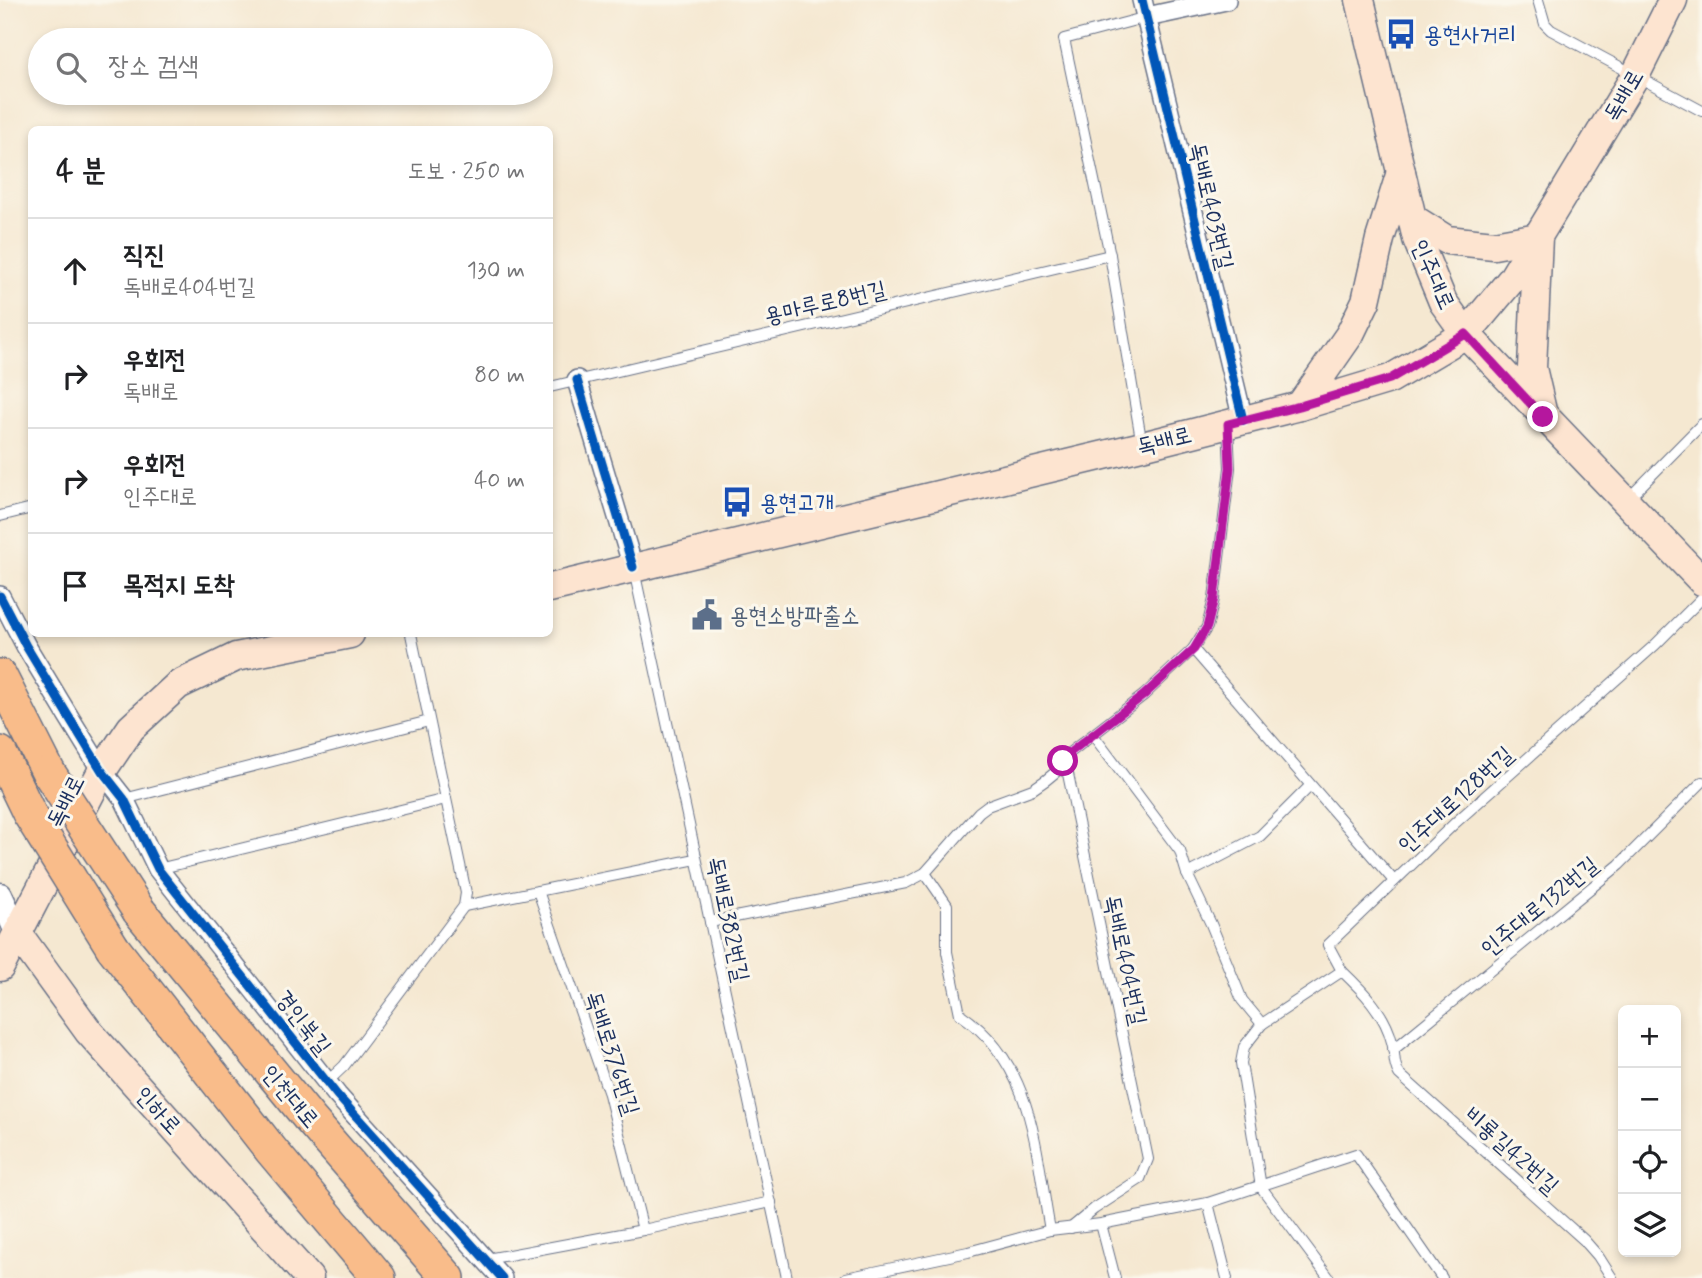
<!DOCTYPE html>
<html lang="ko">
<head>
<meta charset="utf-8">
<style>
	body { margin:0; font-family:Mynerve,"Poor Story",sans-serif; background:#f2f2f2; color:#202124 }
	.controls { position:absolute; right:21px; bottom:21px; display:grid; overflow:hidden; border-radius:10px; box-shadow:0 4px 10px #0003 }
	.controls button { width:63px; height:63px; display:grid; place-items:center; padding:0; border:0; border-bottom:2px solid #e0e0e0; background:#fff; color:#202124; font:35px sans-serif }
	.stop { position:absolute; width:21px; height:21px; margin:-16px; border:5px solid #b5179e; border-radius:50%; background:#fff }
	.stop.end { background:#b5179e; border-color:#fff; box-shadow:0 2px 7px #0008 }
	.list { margin:0; padding:0; list-style:none }
	h2 { display:flex; justify-content:space-between; align-items:center; height:91px; margin:0; padding:0 28px; font-size:30px }
	h2 small { font-size:23px; font-weight:400; color:#757577 }
	.list li { display:grid; grid-template-columns:46px 1fr auto; gap:21px; align-items:center; box-sizing:border-box; height:105px; padding:0 28px; border-top:2px solid #e0e0e0 }
	.list b { display:block; font-size:26px; white-space:nowrap }
	.list p { margin:0; font-size:23px; white-space:nowrap; color:#757577 }
	.list em { font-size:23px; font-style:normal; color:#757577 }
	.icon { flex:none; width:38px; height:38px; fill:none; stroke:currentColor; stroke-width:2; stroke-linecap:round; stroke-linejoin:round }
	.map { position:relative; flex:none; width:1702px; height:1278px; overflow:hidden }
	.search { position:absolute; background:#fff; box-shadow:0 4px 10px #0003; left:28px; top:28px; width:525px; height:77px; display:flex; align-items:center; gap:18px; box-sizing:border-box; padding:0 24px; border-radius:38px; color:#757577; font-size:26px }
	.panel { position:absolute; background:#fff; box-shadow:0 4px 10px #0003; left:28px; top:126px; width:525px; height:511px; border-radius:10px }
	.map>svg:first-child { display:block }
	.lines { fill:none; stroke-linecap:round; stroke-linejoin:round }
	.service-casing { stroke:#677086; stroke-width:12 }
	.minor-casing { stroke:#677086; stroke-width:22 }
	.tertiary-casing { stroke:#677086; stroke-width:27 }
	.secondary-casing { stroke:#677086; stroke-width:31 }
	.trunk-casing { stroke:#677086; stroke-width:36 }
	.service { stroke:#fff; stroke-width:10 }
	.minor { stroke:#fff; stroke-width:19 }
	.tertiary { stroke:#fff; stroke-width:24 }
	.secondary { stroke:#fde4d0; stroke-width:28 }
	.trunk { stroke:#f9bc8a; stroke-width:33 }
	.trunk-bridge-casing { stroke:#677086; stroke-width:36; stroke-linecap:butt }
	.trunk-bridge { stroke:#f9bc8a; stroke-width:33 }
	.cycleway-casing { stroke:#fbf7ec; stroke-width:13 }
	.cycleway { stroke:#0057b8; stroke-width:9 }
	.route { stroke:#b5179e; stroke-width:9 }
	.labels { text-anchor:middle; stroke-width:6; stroke-linejoin:round; paint-order:stroke }
	.transit-label { font-size:23px; fill:#164399; stroke:#fbf7ec; text-anchor:start }
	.street-label { font-size:23px; fill:#1b2f5e; stroke:#fbf7ec }
	.service-label { font-size:23px; fill:#4e5e75; stroke:#fbf7ec; text-anchor:start }
</style>
</head>
<body>
<div class="map">
<svg width="1702" height="1278" viewBox="0 0 1702 1278">
	<rect width="100%" height="100%" fill="#fbf7ec"/>
	<filter id="ink" filterUnits="userSpaceOnUse"><feTurbulence type="fractalNoise" baseFrequency=".0143" numOctaves="2"/><feDisplacementMap in="SourceGraphic" scale="14" xChannelSelector="R" yChannelSelector="G"/><feConvolveMatrix kernelMatrix="1 2 1 2 8 2 1 2 1" color-interpolation-filters="sRGB"/></filter>
	<filter id="wash" filterUnits="userSpaceOnUse"><feTurbulence type="fractalNoise" baseFrequency=".00686" numOctaves="4" result="noise"/><feDisplacementMap in="SourceGraphic" scale="28" xChannelSelector="R" yChannelSelector="G"/><feGaussianBlur stdDeviation="1.57" result="paint"/><feColorMatrix in="noise" values="0 0 0 0 0 0 0 0 0 0 0 0 0 0 0 0 0 1.4 0 .05"/><feComposite in="paint" operator="in"/></filter>
	<g filter="url(#wash)">
		<rect width="100%" height="100%" fill="#f5e8d1"/>
	</g>
	<g filter="url(#ink)">
		<g class="lines">
			<!-- service casing -->
			<g class="service-casing">
				<g id="service">
					<path d="M1538 0 1545 24 1551 30 1702 111"/>
					<path d="M550 387 1110 255"/>
					<path d="M1142 445 1110 255 1064 39 1147 17"/>
					<path d="M1626 501 1702 424"/>
					<path d="M0 516 32 508"/>
					<path d="M634 570 787 1278"/>
					<path d="M1193 649 1394 881"/>
					<path d="M1093 735 1180 851 1187 874 1211 924 1242 1000 1262 1024"/>
					<path d="M1063 761 1068 774 1148 1159 1140 1179 1094 1209 1071 1228"/>
					<path d="M124 799 429 721"/>
					<path d="M158 869 446 799"/>
					<path d="M925 873 947 905V952L960 1014C1035 1065 1035 1150 1050 1230"/>
					<path d="M1187 874 1260 836 1310 786"/>
					<path d="M538 891 609 1094 643 1230"/>
					<path d="M464 906 696 859"/>
					<path d="M710 922 906 883 925 873 979 812 987 806 1033 789 1046 780 1057 771 1068 754 1144 695 1193 649 1207 627 1214 599 1230 468 1228 426"/>
					<path d="M1342 971C1363 991 1385 1013 1392 1042 1396 1055 1392 1061 1399 1074L1584 1240 1598 1256 1612 1278"/>
					<path d="M1393 1050 1619 865 1702 782"/>
					<path d="M327 1082 344 1066 464 906 466 893 411 634"/>
					<path d="M1208 1203 1227 1278"/>
					<path d="M1101 1224 1115 1278"/>
					<path d="M487 1259 643 1230 771 1202"/>
					<path d="M846 1278 968 1252 1050 1230 1101 1224 1208 1203 1356 1154 1442 1278"/>
					<path d="M1329 1278 1261 1187 1241 1063 1244 1047 1262 1024 1342 971 1328 945 1455 823 1655 645 1702 598"/>
				</g>
			</g>
			<!-- minor casing -->
			<g class="minor-casing">
				<g id="minor">
					<path d="M1142 0 1243 420"/>
					<path d="M1147 17 1226 0"/>
					<path d="M577 380 633 567"/>
					<path d="M0 596 26 646 67 714 102 771 124 799 158 869 337 1095 502 1278"/>
				</g>
			</g>
			<!-- tertiary casing -->
			<g class="tertiary-casing">
				<path id="tertiary" d="M0 895 18 934"/>
			</g>
			<!-- secondary casing -->
			<g class="secondary-casing">
				<g id="secondary">
					<path d="M1360 0 1417 239 1443 302 1466 334 1702 581"/>
					<path d="M1412 218 1447 240 1494 245 1538 237 1532 368 1543 415"/>
					<path d="M1300 406 1350 334 1366 301 1380 239 1401 172"/>
					<path d="M550 588 1142 446 1300 406 1390 379 1466 334 1512 279 1635 76 1673 0"/>
					<path d="M18 934 89 1032 309 1278"/>
					<path d="M0 967 102 771 131 728 178 685 236 657 350 634"/>
				</g>
			</g>
			<!-- trunk casing -->
			<g class="trunk-casing">
				<g id="trunk">
					<path d="M0 676 49 773"/>
					<path d="M0 753 29 813"/>
					<path d="M139 911 309 1118 448 1278"/>
					<path d="M113 948 271 1150 379 1278"/>
				</g>
			</g>
			<!-- service -->
			<use href="#service" class="service"/>
			<!-- minor -->
			<use href="#minor" class="minor"/>
			<!-- tertiary -->
			<use href="#tertiary" class="tertiary"/>
			<!-- secondary -->
			<use href="#secondary" class="secondary"/>
			<!-- trunk -->
			<use href="#trunk" class="trunk"/>
			<!-- trunk-bridge casing -->
			<g class="trunk-bridge-casing">
				<g id="trunk-bridge">
					<path d="M49 773 139 911"/>
					<path d="M29 813 113 948"/>
				</g>
			</g>
			<!-- trunk-bridge -->
			<use href="#trunk-bridge" class="trunk-bridge"/>
			<!-- cycleway casing -->
			<g class="cycleway-casing">
				<g id="cycleway">
					<path d="M1142 0 1243 420"/>
					<path d="M577 380 633 567"/>
					<path d="M0 596 26 646 67 714 102 771 124 799 158 869 337 1095 502 1278"/>
				</g>
			</g>
			<!-- cycleway -->
			<use href="#cycleway" class="cycleway"/>
		</g>
	</g>
	<g class="lines" filter="url(#ink)">
		<!-- route -->
		<path class="route" d="M1063 761 1068 754 1144 695 1194 649 1207 627 1214 599 1230 468 1228 424 1300 406 1390 379 1466 334 1543 417"/>
	</g>
	<!-- icons -->
	<defs>
		<g id="bus-bare" transform="scale(2.415)"><path d="M-5-6H5V4H4V6H2V4H-2V6H-4V4H-5ZM-3.5-4V0h7V-4ZM-3.5 1.2v1.5H-2V1.2ZM2 1.2v1.5H3.5V1.2Z" fill="#1a4fb4" stroke="#fbf7ec" stroke-width="2.5" paint-order="stroke"/></g>
		<g id="civic-bare" transform="scale(2.415)"><path d="M-.6-6.5H3V-4.5H.6V-3L4-1V1h2V6H-6V1h2V-1L-.6-3ZM-1.2 2.5V6h2.4V2.5Z" fill="#5c6f8a" stroke="#fbf7ec" stroke-width="2.5" paint-order="stroke"/></g>
	</defs>
	<g fill-rule="evenodd">
		<use href="#bus-bare" x="1401" y="34"/>
		<use href="#bus-bare" x="737" y="502"/>
		<use href="#civic-bare" x="707" y="615"/>
	</g>
	<g class="labels">
		<!-- transit labels -->
		<g class="transit-label">
			<text x="1424" y="42">용현사거리</text>
			<text x="760" y="510">용현고개</text>
		</g>
		<!-- street labels -->
		<g class="street-label">
			<text transform="translate(1623 95) rotate(-60)" y="8">독배로</text>
			<text transform="translate(1212 206) rotate(77)" y="8">독배로403번길</text>
			<text transform="translate(1434 274) rotate(66)" y="8">인주대로</text>
			<text transform="translate(825 302) rotate(-13)" y="8">용마루로8번길</text>
			<text transform="translate(1164 440) rotate(-14)" y="8">독배로</text>
			<text transform="translate(1455 799) rotate(-42)" y="8">인주대로128번길</text>
			<text transform="translate(65 801) rotate(-63)" y="8">독배로</text>
			<text transform="translate(1539 906) rotate(-39)" y="8">인주대로132번길</text>
			<text transform="translate(729 919) rotate(78)" y="8">독배로382번길</text>
			<text transform="translate(1126 960) rotate(78)" y="8">독배로404번길</text>
			<text transform="translate(304 1022) rotate(52)" y="8">경인북길</text>
			<text transform="translate(613 1053) rotate(72)" y="8">독배로376번길</text>
			<text transform="translate(291 1096) rotate(50)" y="8">인천대로</text>
			<text transform="translate(159 1110) rotate(48)" y="8">인하로</text>
			<text transform="translate(1512 1150) rotate(42)" y="8">비룡길42번길</text>
		</g>
		<!-- service labels -->
		<g class="service-label">
			<text x="730" y="623">용현소방파출소</text>
		</g>
	</g>
</svg>
<div class="controls">
<button>+</button>
<button>−</button>
<button><svg class="icon" aria-label="locate" viewBox="0 0 24 24"><circle cx="12" cy="12" r="6"/><path d="M12 2v4M12 18v4M2 12h4M18 12h4"/></svg></button>
<button><svg class="icon" aria-label="layers" viewBox="0 0 24 24"><path d="M12 4l9 5-9 5-9-5zM3 14l9 5 9-5"/></svg></button>
</div>
<div class="stop" style="left:1063px;top:761px"></div>
<div class="stop end" style="left:1543px;top:417px"></div>
<div class="search"><svg class="icon" aria-label="search" viewBox="0 0 24 24"><circle cx="10" cy="10" r="6"/><path d="M15 15l6 6"/></svg>장소 검색</div>
<section class="panel">
<h2>4 분<small>도보 · 250 m</small></h2>
<ul class="list">
<li><svg class="icon" aria-label="ahead" viewBox="0 0 24 24"><path d="M12 20V5M6 11l6-6 6 6"/></svg><div><b>직진</b><p>독배로404번길</p></div><em>130 m</em></li>
<li><svg class="icon" aria-label="right" viewBox="0 0 24 24"><path d="M7 20v-9h11M14 6l5 5-5 5"/></svg><div><b>우회전</b><p>독배로</p></div><em>80 m</em></li>
<li><svg class="icon" aria-label="right" viewBox="0 0 24 24"><path d="M7 20v-9h11M14 6l5 5-5 5"/></svg><div><b>우회전</b><p>인주대로</p></div><em>40 m</em></li>
<li><svg class="icon" aria-label="arrive" viewBox="0 0 24 24"><path d="M6 21V4h12l-3 4 3 4H6"/></svg><div><b>목적지 도착</b></div></li>
</ul>
</section>
</div>
</body>
</html>
